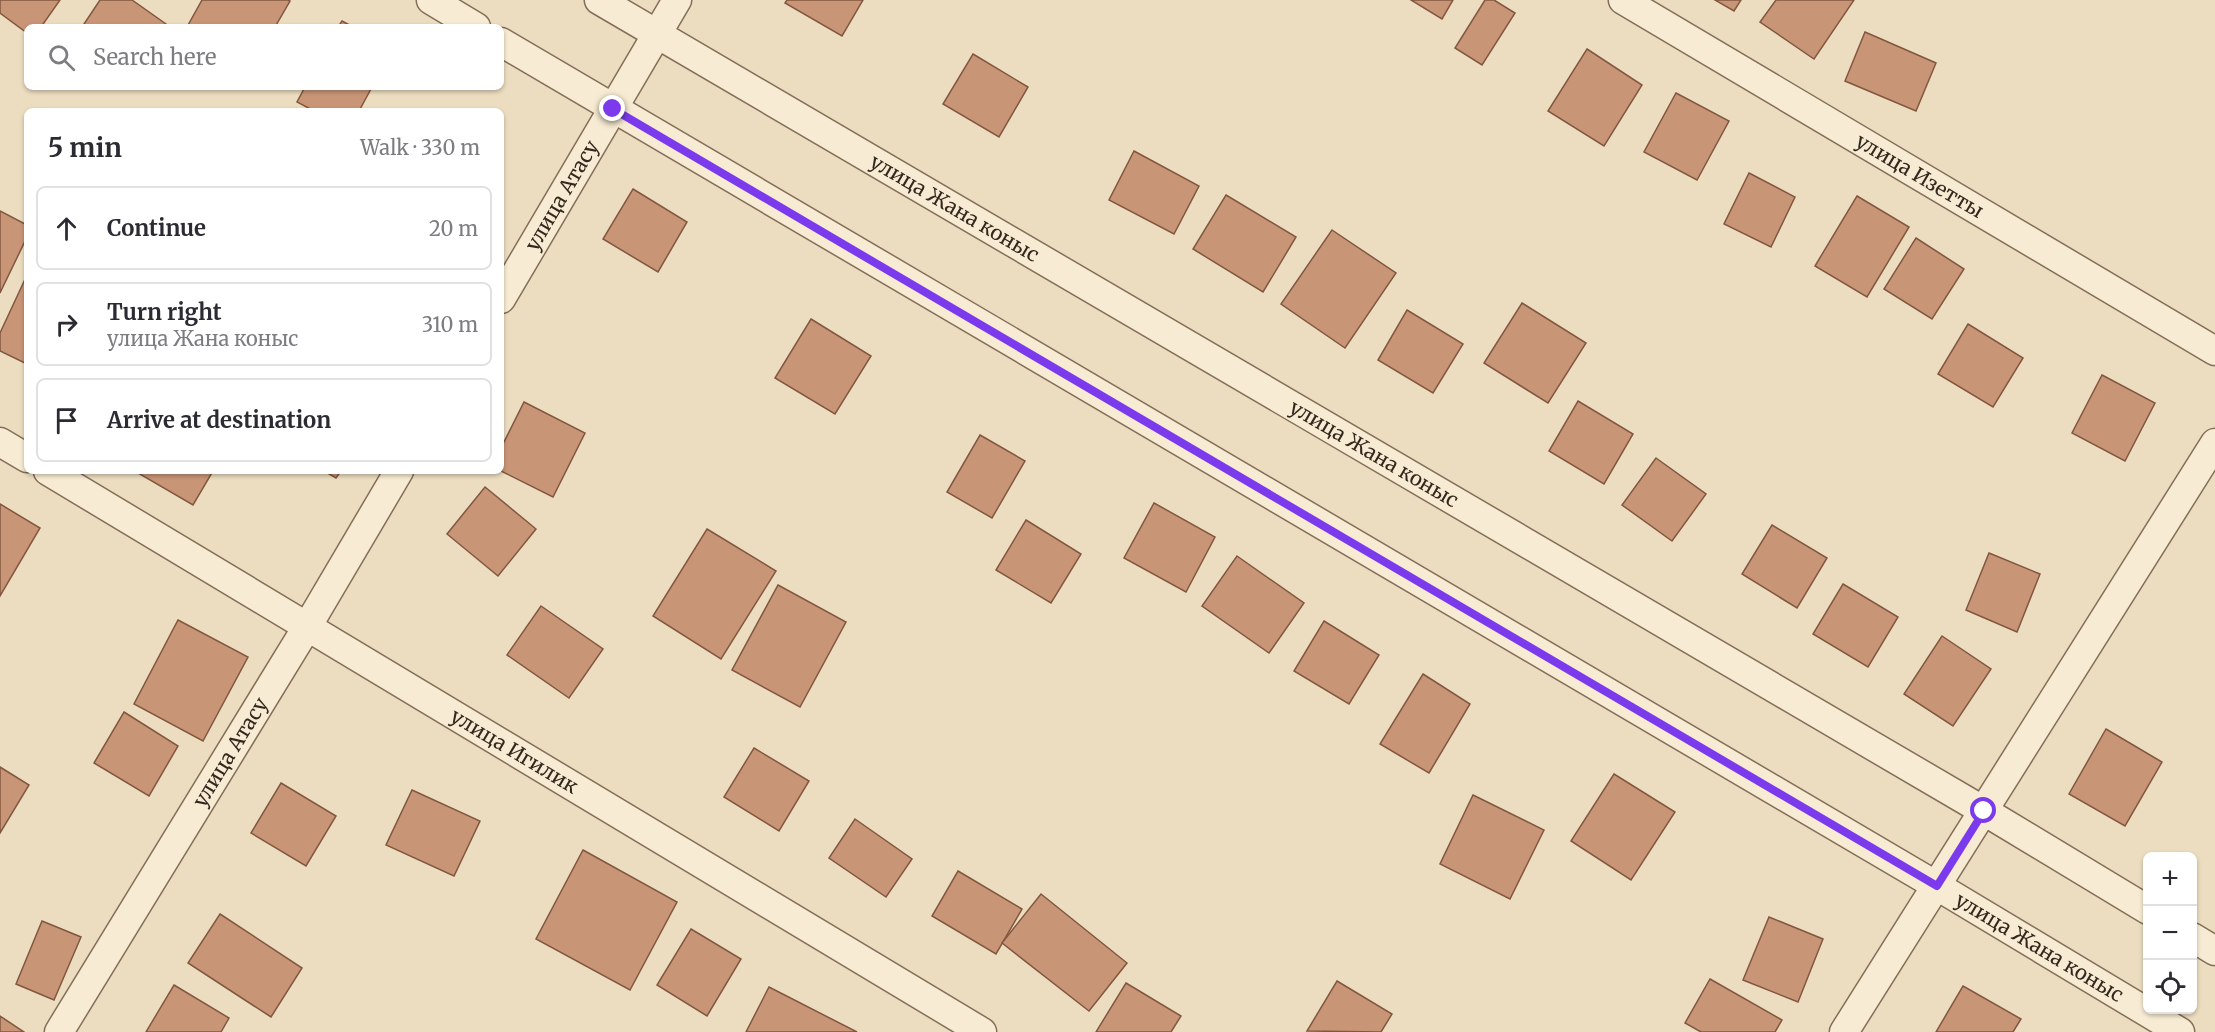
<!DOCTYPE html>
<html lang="en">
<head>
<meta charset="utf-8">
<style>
	body { margin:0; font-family:Merriweather,serif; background:#f7f7f7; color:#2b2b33 }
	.controls { position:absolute; right:18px; bottom:18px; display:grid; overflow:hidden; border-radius:9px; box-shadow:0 2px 4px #0004 }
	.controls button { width:54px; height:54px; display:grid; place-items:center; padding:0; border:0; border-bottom:2px solid #e1e1e2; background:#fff; color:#2b2b33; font:30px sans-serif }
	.stop { position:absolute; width:18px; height:18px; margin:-14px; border:4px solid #7c3aed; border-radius:50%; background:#fff }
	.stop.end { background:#7c3aed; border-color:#fff; box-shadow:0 2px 6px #0008 }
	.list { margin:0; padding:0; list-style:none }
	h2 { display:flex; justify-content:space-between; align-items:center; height:78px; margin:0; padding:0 24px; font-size:26px }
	h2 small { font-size:20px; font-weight:400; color:#7c7c81 }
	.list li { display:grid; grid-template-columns:39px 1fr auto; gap:18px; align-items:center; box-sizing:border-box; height:84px; margin:0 12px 12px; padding:0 12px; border:2px solid #e1e1e2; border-radius:9px }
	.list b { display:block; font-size:22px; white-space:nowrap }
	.list p { margin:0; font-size:20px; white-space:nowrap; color:#7c7c81 }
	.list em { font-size:20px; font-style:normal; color:#7c7c81 }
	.icon { flex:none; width:33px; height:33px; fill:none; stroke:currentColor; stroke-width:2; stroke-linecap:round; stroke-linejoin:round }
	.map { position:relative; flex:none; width:2215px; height:1032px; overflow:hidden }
	.search { position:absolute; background:#fff; box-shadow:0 2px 4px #0004; left:24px; top:24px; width:480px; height:66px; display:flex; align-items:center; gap:15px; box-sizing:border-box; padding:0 21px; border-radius:9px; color:#7c7c81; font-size:22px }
	.panel { position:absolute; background:#fff; box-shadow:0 2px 4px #0004; left:24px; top:108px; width:480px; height:366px; border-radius:9px }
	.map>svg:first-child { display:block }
	.building { fill:#c99577; stroke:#82573f; stroke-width:1.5 }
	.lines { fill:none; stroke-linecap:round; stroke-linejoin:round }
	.minor-casing { stroke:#846e59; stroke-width:31 }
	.minor { stroke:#f7ebd3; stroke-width:28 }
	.route { stroke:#7c3aed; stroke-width:8 }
	.labels { text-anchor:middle; stroke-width:4.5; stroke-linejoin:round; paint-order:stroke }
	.street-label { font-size:20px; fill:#34271d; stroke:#f4e7cf }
</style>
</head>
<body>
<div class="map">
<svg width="2215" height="1032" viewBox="0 0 2215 1032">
	<rect width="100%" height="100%" fill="#ecddc0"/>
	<!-- building -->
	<g class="building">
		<path d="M0 0H60L41 27H27V33L0 13Z"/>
		<path d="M100 0H132L166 24 165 27H82Z"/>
		<path d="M202 0H288L290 1 275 27H187Z"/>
		<path d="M787 0H863L842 36 785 3Z"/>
		<path d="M1411 0H1453L1442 19Z"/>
		<path d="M1485 0H1494L1515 13 1482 65 1455 48Z"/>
		<path d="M1715 0H1741L1734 11Z"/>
		<path d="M1776 0H1854L1814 59 1760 22Z"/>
		<path d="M342 21 353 27H338Z"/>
		<path d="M1865 32 1936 63 1916 111 1845 81Z"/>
		<path d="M1587 49 1642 85 1604 146 1548 111Z"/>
		<path d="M973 54 1028 87 999 137 943 104Z"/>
		<path d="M305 87H372L359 111H314L297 102Z"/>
		<path d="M1676 93 1729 121 1697 180 1644 152Z"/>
		<path d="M1134 151 1199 186 1174 234 1109 200Z"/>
		<path d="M1749 173 1795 197 1771 247 1724 224Z"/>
		<path d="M633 189 687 222 658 272 603 239Z"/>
		<path d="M1226 195 1296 237 1263 292 1193 249Z"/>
		<path d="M1857 196 1909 227 1867 297 1815 266Z"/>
		<path d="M0 211 27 225V237L0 293Z"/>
		<path d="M1332 230 1396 273 1345 348 1281 304Z"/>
		<path d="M1916 238 1964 269 1932 319 1884 289Z"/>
		<path d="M27 275V364L0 351V333Z"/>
		<path d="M1522 303 1586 343 1548 403 1484 363Z"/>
		<path d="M1407 310 1463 344 1433 393 1378 360Z"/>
		<path d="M811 319 871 356 835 414 775 378Z"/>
		<path d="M1968 324 2023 358 1993 407 1938 374Z"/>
		<path d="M2102 375 2155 403 2125 461 2072 433Z"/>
		<path d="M1578 401 1633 434 1604 484 1549 451Z"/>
		<path d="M524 402 585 433 553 497 501 471V448Z"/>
		<path d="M980 435 1025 461 992 518 947 492Z"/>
		<path d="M1656 458 1706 494 1672 541 1622 505Z"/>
		<path d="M139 471H213L193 505 138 473Z"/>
		<path d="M324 471H341L336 478Z"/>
		<path d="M485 487 536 529 498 576 447 534Z"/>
		<path d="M1154 503 1215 537 1186 592 1124 558Z"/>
		<path d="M0 504 40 528 0 596Z"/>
		<path d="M1026 520 1081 554 1051 603 996 570Z"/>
		<path d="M1772 525 1827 558 1797 608 1742 574Z"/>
		<path d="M707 529 776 571 721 659 653 616Z"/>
		<path d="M1989 553 2040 574 2017 632 1966 610Z"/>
		<path d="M1237 556 1304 603 1269 653 1202 606Z"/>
		<path d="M1843 584 1898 617 1868 667 1813 634Z"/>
		<path d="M778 585 846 622 800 707 732 670Z"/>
		<path d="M541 606 603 649 569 698 507 655Z"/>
		<path d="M178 620 248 657 203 741 134 704Z"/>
		<path d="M1324 621 1379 655 1349 704 1294 671Z"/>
		<path d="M1942 636 1991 669 1953 726 1904 694Z"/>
		<path d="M1423 674 1470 704 1429 773 1380 744Z"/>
		<path d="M124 712 178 746 149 796 94 763Z"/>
		<path d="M2106 729 2162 762 2125 826 2069 794Z"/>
		<path d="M754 748 809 781 779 831 724 797Z"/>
		<path d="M0 767 29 785 0 833Z"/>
		<path d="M1614 774 1675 812 1631 880 1571 841Z"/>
		<path d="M281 783 336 816 306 866 251 833Z"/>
		<path d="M412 790 480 821 454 876 386 845Z"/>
		<path d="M1473 795 1544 830 1510 899 1440 864Z"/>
		<path d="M855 819 912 859 886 897 829 858Z"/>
		<path d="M583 850 677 902 630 990 536 939Z"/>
		<path d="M958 871 1022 909 996 954 932 916Z"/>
		<path d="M1041 894 1127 963 1089 1011 1002 943Z"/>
		<path d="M220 914 302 968 271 1017 188 963Z"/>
		<path d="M1769 917 1823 939 1798 1002 1743 980Z"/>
		<path d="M42 921 81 937 54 1000 16 984Z"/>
		<path d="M691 929 741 959 707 1016 657 985Z"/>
		<path d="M1710 979 1782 1020 1775 1032H1701L1685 1023Z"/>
		<path d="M1337 981 1392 1014 1381 1032 1307 1031Z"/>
		<path d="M1126 983 1181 1016 1171 1032H1096Z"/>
		<path d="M174 985 229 1018 221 1032H146Z"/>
		<path d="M1963 986 2021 1019 2013 1032H1936Z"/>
		<path d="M769 987 857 1032H746Z"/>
		<path d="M0 1016 24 1032H0Z"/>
	</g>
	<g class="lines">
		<!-- minor casing -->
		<g class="minor-casing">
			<g id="minor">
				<path d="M431 0 476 27"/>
				<path id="s1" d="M599 0 1984 811 2148 910"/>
				<path id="s2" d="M1623 0 2215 351"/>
				<path id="s3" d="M501 42 1937 886 2180 1032"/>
				<path id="s4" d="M501 299 677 0"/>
				<path d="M0 442 27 458"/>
				<path id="s5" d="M48 471 982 1032"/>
				<path d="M2192 937 2215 951"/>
				<path id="s6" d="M59 1032 307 627 399 471"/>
				<path d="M1844 1032 2215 443"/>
			</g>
		</g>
		<!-- minor -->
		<use href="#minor" class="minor"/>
	</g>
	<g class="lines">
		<!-- route -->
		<path class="route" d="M613 109 1937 886 1984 811"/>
	</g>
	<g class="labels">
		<!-- street labels -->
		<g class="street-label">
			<text dy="7" stroke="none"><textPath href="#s2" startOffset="345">улица Изетты</textPath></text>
			<text dy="7" stroke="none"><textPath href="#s4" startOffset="120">улица Атасу</textPath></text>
			<text dy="7" stroke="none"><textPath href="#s1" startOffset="412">улица Жана коныс</textPath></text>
			<text dy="7" stroke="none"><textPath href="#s1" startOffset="898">улица Жана коныс</textPath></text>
			<text dy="7" stroke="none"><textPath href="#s6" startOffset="328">улица Атасу</textPath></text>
			<text dy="7" stroke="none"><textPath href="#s5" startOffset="544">улица Игилик</textPath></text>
			<text dy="7" stroke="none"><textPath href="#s3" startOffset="1785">улица Жана коныс</textPath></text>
		</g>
	</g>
</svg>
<div class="controls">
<button>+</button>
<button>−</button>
<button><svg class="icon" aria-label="locate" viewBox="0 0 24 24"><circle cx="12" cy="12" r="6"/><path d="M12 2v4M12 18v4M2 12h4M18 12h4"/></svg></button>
</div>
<div class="stop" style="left:1984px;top:811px"></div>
<div class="stop end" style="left:613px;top:109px"></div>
<div class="search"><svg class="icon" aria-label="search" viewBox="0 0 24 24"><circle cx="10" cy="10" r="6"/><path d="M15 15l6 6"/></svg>Search here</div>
<section class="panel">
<h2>5 min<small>Walk · 330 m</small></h2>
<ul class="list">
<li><svg class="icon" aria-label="ahead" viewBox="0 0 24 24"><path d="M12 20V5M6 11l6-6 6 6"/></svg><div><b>Continue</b></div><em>20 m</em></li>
<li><svg class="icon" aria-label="right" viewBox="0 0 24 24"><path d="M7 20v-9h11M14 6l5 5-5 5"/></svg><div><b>Turn right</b><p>улица Жана коныс</p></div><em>310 m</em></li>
<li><svg class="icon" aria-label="arrive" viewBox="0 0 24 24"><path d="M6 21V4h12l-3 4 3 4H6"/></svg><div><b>Arrive at destination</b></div></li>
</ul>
</section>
</div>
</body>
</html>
